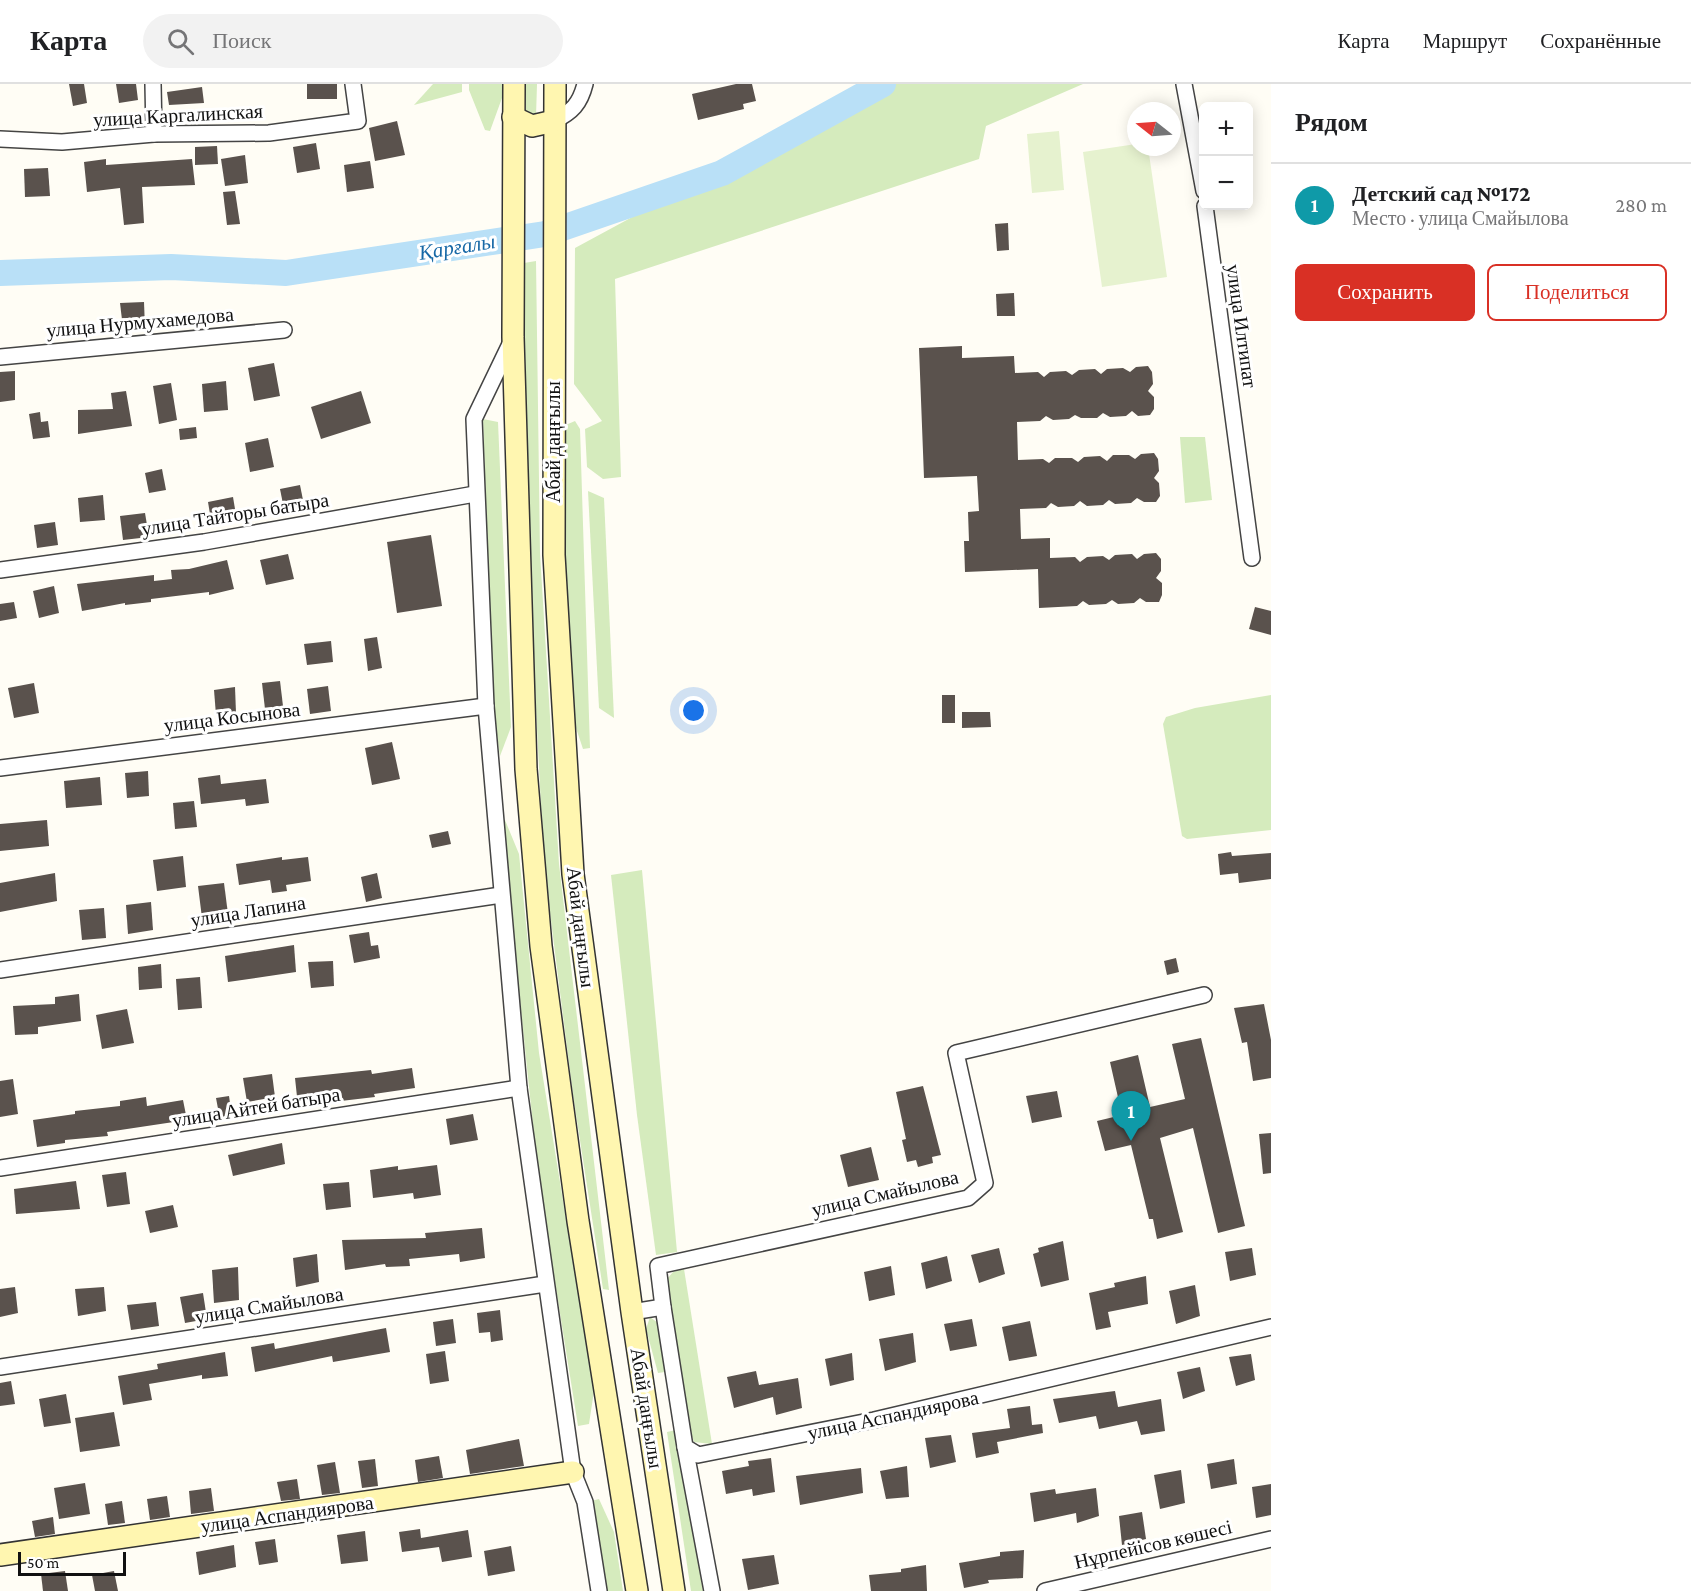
<!DOCTYPE html>
<html lang="ru">
<head>
<meta charset="utf-8">
<style>
	body { margin:0; font-family:"Crimson Pro",serif; background:#f2f2f2; color:#202124 }
	.controls { position:absolute; right:18px; top:18px; display:grid; overflow:hidden; border-radius:9px; box-shadow:0 3px 15px #0003 }
	.controls button { width:54px; height:54px; display:grid; place-items:center; padding:0; border:0; border-bottom:2px solid #e0e0e0; background:#fff; color:#202124; font:30px sans-serif }
	.compass { position:absolute; left:1127px; top:18px; width:54px; height:54px; border-radius:50%; background:#fff; box-shadow:0 3px 15px #0003; rotate:287deg }
	.scale { position:absolute; left:18px; bottom:15px; width:108px; box-sizing:border-box; padding-left:6px; border:3px solid #111; border-top:0; font-size:16px; line-height:21px; white-space:nowrap; color:#111; -webkit-text-stroke:4px #fff; paint-order:stroke }
	.you { position:absolute; left:694px; top:627px; width:21px; height:21px; margin:-15px; border:4px solid #fff; border-radius:50%; background:#1a73e8; box-shadow:0 0 0 9px #1a73e833 }
	.badge { display:grid; place-items:center; width:39px; height:39px; border-radius:50%; background:#d93025; color:#fff; font-size:20px; font-weight:700 }
	.pin { position:absolute; translate:-50% -50px; filter:drop-shadow(0 2px 3px #0008) }
	.pin::after { content:''; position:absolute; top:32px; width:21px; height:18px; background:inherit; clip-path:polygon(0 0,100% 0,50% 100%) }
	.list { margin:0; padding:0; list-style:none }
	h2 { display:flex; justify-content:space-between; align-items:center; height:78px; margin:0; padding:0 24px; font-size:26px }
	h2 small { font-size:20px; font-weight:400; color:#757577 }
	.list li { display:grid; grid-template-columns:39px 1fr auto; gap:18px; align-items:center; box-sizing:border-box; height:84px; padding:0 24px; border-top:2px solid #e0e0e0 }
	.list b { display:block; font-size:22px; white-space:nowrap }
	.list p { margin:0; font-size:20px; white-space:nowrap; color:#757577 }
	.list em { font-size:20px; font-style:normal; color:#757577 }
	.actions { display:flex; gap:12px; padding:18px 24px }
	.actions a { flex:1; padding:14px 0; border:2px solid #d93025; border-radius:9px; text-align:center; font-size:21px; color:#d93025 }
	.actions .main { background:#d93025; color:#fff }
	.icon { flex:none; width:33px; height:33px; fill:none; stroke:currentColor; stroke-width:2; stroke-linecap:round; stroke-linejoin:round }
	.map { position:relative; flex:none; width:1271px; height:1507px; overflow:hidden }
	header { display:flex; align-items:center; gap:36px; box-sizing:border-box; height:84px; padding:0 30px; background:#fff; border-bottom:2px solid #e0e0e0 }
	header strong { font-size:28px }
	nav { display:flex; gap:33px; margin-inline-start:auto; font-size:21px }
	.search { width:420px; height:54px; background:#f2f2f2; display:flex; align-items:center; gap:15px; box-sizing:border-box; padding:0 21px; border-radius:33px; color:#757577; font-size:22px }
	main { display:flex }
	aside { flex:1; background:#fff }
	.map>svg:first-child { display:block }
	.green { fill:#d5ebbd }
	.pitch { fill:#e6f2cf }
	.lines { fill:none; stroke-linecap:round; stroke-linejoin:round }
	.river { stroke:#b9e0f7; stroke-width:26 }
	.building { fill:#5a524d }
	.street-casing { stroke:#444; stroke-width:18 }
	.secondary-casing { stroke:#333; stroke-width:24 }
	.street { stroke:#fff; stroke-width:15 }
	.secondary { stroke:#fff6b0; stroke-width:21 }
	.labels { text-anchor:middle; stroke-width:6; stroke-linejoin:round; paint-order:stroke }
	.street-label { font-size:20px; fill:#111; stroke:#fff }
	.water-label { font-size:21px; font-style:italic; fill:#1768a6; stroke:#fff }
</style>
</head>
<body>
<header>
<strong>Карта</strong>
<div class="search"><svg class="icon" aria-label="search" viewBox="0 0 24 24"><circle cx="10" cy="10" r="6"/><path d="M15 15l6 6"/></svg>Поиск</div>
<nav><a>Карта</a><a>Маршрут</a><a>Сохранённые</a></nav>
</header>
<main>
<div class="map">
<svg width="1271" height="1507" viewBox="0 0 1271 1507">
	<rect width="100%" height="100%" fill="#fffdf5"/>
	<!-- green -->
	<g class="green">
		<path d="M433 0H462V8L414 21Z"/>
		<path d="M469 0H502V14L490 47 485 46 469 6Z"/>
		<path d="M526 0H537L536 32 526 30Z"/>
		<path d="M878 0H1083L986 42 979 75 615 195 621 393 603 395 587 383 585 345 602 337 574 300 575 164Z"/>
		<path d="M536 177 540 469 559 780 609 1206 603 1205 573 1011 544 781 528 468 524 179Z"/>
		<path d="M483 335 498 338 511 643 500 672 493 623Z"/>
		<path d="M575 337 580 345 590 664 583 665 571 629 561 343Z"/>
		<path d="M1180 353H1205L1212 416 1185 419Z"/>
		<path d="M588 407 604 414 614 634 599 624Z"/>
		<path d="M1271 611V746L1187 755 1182 752 1163 640 1166 633 1195 624Z"/>
		<path d="M501 736H505L519 770 539 969 594 1307 589 1340 578 1342 539 1098Z"/>
		<path d="M642 786 677 1168 656 1171 637 1031 611 791Z"/>
		<path d="M684 1185 712 1360 694 1358 689 1344 667 1195 673 1188Z"/>
		<path d="M650 1233 658 1239 665 1288 658 1289 646 1245Z"/>
		<path d="M676 1346 703 1507H691L667 1348Z"/>
		<path d="M599 1415 614 1448 623 1507H607L591 1417Z"/>
	</g>
	<!-- pitch -->
	<g class="pitch">
		<path d="M1059 47 1064 106 1032 109 1027 50Z"/>
		<path d="M1136 60V63H1148L1167 193 1102 203 1083 68Z"/>
	</g>
	<g class="lines">
		<!-- river -->
		<path class="river" d="M0 189 171 183 286 189 545 150 722 89 883 0"/>
	</g>
	<!-- building -->
	<g class="building">
		<path d="M69 0H84L87 19 73 22Z"/>
		<path d="M116 0H136L138 16 119 19Z"/>
		<rect x="307" y="0" width="30" height="15"/>
		<path d="M736 0H752L756 17 743 20 744 25 698 36 692 10Z"/>
		<path d="M202 3 204 19 169 21 167 8Z"/>
		<path d="M397 37 405 71 375 77 369 44Z"/>
		<path d="M316 59 320 85 297 89 293 63Z"/>
		<path d="M217 62 218 80 195 81V63Z"/>
		<path d="M245 71 248 99 225 102 221 75Z"/>
		<path d="M106 75V81L192 75 195 101 142 103 144 139 124 141 120 104 87 108 84 78Z"/>
		<path d="M370 77 374 104 347 108 344 81Z"/>
		<path d="M48 84 50 112 25 113 24 85Z"/>
		<path d="M235 107 240 140 227 141 223 108Z"/>
		<path d="M1008 139 1009 166 997 167 995 140Z"/>
		<path d="M1014 209 1015 232H997L996 210Z"/>
		<path d="M144 218 145 244H123L120 219Z"/>
		<path d="M962 262V274L1014 272 1015 289 1038 288 1044 293 1050 288 1066 287 1072 291 1079 286 1095 285 1101 290 1107 285 1123 284 1130 288 1136 283 1148 282 1152 288 1153 300 1148 307 1154 313V325L1150 331 1138 332 1132 327 1126 332 1110 333 1103 329 1097 334H1081L1075 331 1069 335 1053 336 1046 332 1040 337 1017 338 1018 376 1043 375 1049 379 1055 374H1072L1078 378 1084 373 1100 372 1107 377 1113 371H1129L1135 375 1141 370 1154 369 1158 375 1159 387 1154 394 1159 399 1160 412 1156 418H1144L1137 414 1131 419 1115 420 1109 416 1103 421 1087 422 1080 417 1074 422 1058 423 1051 419 1046 424 1020 425 1021 455 1050 454V474L1075 473 1080 478 1087 473 1103 472 1109 476 1115 471 1132 470 1137 475 1144 470 1156 469 1161 475V487L1156 494 1162 499V511L1159 518H1146L1140 514 1134 519 1118 520 1112 516 1106 520 1089 521 1083 517 1077 522 1039 524 1038 485 965 488 964 457H969L968 428 979 427 977 392 924 394 919 264Z"/>
		<path d="M274 279 280 312 254 317 248 284Z"/>
		<path d="M15 287V316L0 318V288Z"/>
		<path d="M226 297 228 326 204 328 202 300Z"/>
		<path d="M171 299 177 336 159 340 153 302Z"/>
		<path d="M126 307 132 342 78 350V326L113 325 111 309Z"/>
		<path d="M361 307 371 339 321 355 311 323Z"/>
		<path d="M40 328 41 338 48 337 50 353 33 355 29 330Z"/>
		<path d="M196 343 197 354 180 356 179 345Z"/>
		<path d="M268 354 274 383 250 388 245 359Z"/>
		<path d="M162 385 166 406 149 409 145 389Z"/>
		<path d="M300 401 304 421 284 425 280 405Z"/>
		<path d="M103 411 105 436 80 438 78 414Z"/>
		<path d="M233 413 237 437 212 442 208 418Z"/>
		<path d="M145 429 149 453 123 456 120 432Z"/>
		<path d="M55 438 58 461 37 464 34 441Z"/>
		<path d="M431 451 442 522 397 529 387 458Z"/>
		<path d="M288 470 294 495 266 501 260 476Z"/>
		<path d="M227 476 234 505 209 511V508L151 515V518L125 521V519L82 527 77 500 154 491V497L172 495 171 486 189 485Z"/>
		<path d="M54 502 59 529 39 534 33 507Z"/>
		<path d="M14 518 17 534 0 537V520Z"/>
		<path d="M1255 523 1271 527V551L1249 545Z"/>
		<path d="M377 553 382 584 368 587 364 555Z"/>
		<path d="M331 557 333 578 307 581 304 560Z"/>
		<path d="M280 597 283 622 265 625 262 599Z"/>
		<path d="M34 599 39 629 14 634 8 604Z"/>
		<path d="M328 602 331 627 310 630 307 605Z"/>
		<path d="M235 603 236 629 216 631 214 606Z"/>
		<rect x="942" y="611" width="13" height="28"/>
		<path d="M962 628H990L991 643 962 644Z"/>
		<path d="M392 658 400 695 372 701 365 664Z"/>
		<path d="M148 687 149 712 127 714 125 689Z"/>
		<path d="M220 691 221 700 266 695 269 719 246 722 245 715 201 720 198 694Z"/>
		<path d="M100 693 102 721 66 724 64 697Z"/>
		<path d="M194 717 197 743 175 745 173 719Z"/>
		<path d="M47 736 49 762 0 767V740Z"/>
		<path d="M448 747 451 760 432 764 429 751Z"/>
		<path d="M1231 768 1232 772 1271 769V795L1239 799 1238 789 1220 791 1218 770Z"/>
		<path d="M183 772 186 803 157 807 153 776Z"/>
		<path d="M282 773V776L308 773 311 797 286 801 287 807 272 809 270 796 239 801 236 780Z"/>
		<path d="M55 789 57 817 0 828V799Z"/>
		<path d="M377 789 382 814 366 818 361 793Z"/>
		<path d="M224 799 228 830 202 834 198 802Z"/>
		<path d="M151 818 153 846 128 850 126 821Z"/>
		<path d="M104 824 106 854 82 856 79 826Z"/>
		<path d="M369 848 371 862 378 861 380 874 354 879 349 851Z"/>
		<path d="M294 861 296 888 228 898 225 872Z"/>
		<path d="M1176 874 1179 888 1167 891 1164 877Z"/>
		<path d="M333 877 334 902 311 904 308 878Z"/>
		<path d="M161 880 162 904 139 906 138 883Z"/>
		<path d="M200 893 202 924 178 926 176 895Z"/>
		<path d="M79 910 81 937 38 943V950L15 951 13 922 55 920V913Z"/>
		<path d="M1264 920 1271 956V994L1253 997 1247 958 1242 959 1234 924Z"/>
		<path d="M127 925 134 959 102 965 96 931Z"/>
		<path d="M1201 954 1245 1142 1218 1149 1193 1044 1160 1054 1183 1148 1157 1155 1153 1135H1149L1131 1061 1105 1067 1097 1037 1122 1031 1110 978 1138 971 1150 1023 1185 1015 1172 960Z"/>
		<path d="M412 984 415 1004 374 1010 375 1013 298 1022 295 994 371 986 372 990Z"/>
		<path d="M272 990 275 1013 247 1018 243 994Z"/>
		<path d="M13 995 18 1030 0 1033V997Z"/>
		<path d="M923 1002 941 1071 932 1073 933 1079 918 1083 916 1076 907 1078 902 1056 906 1055 896 1008Z"/>
		<path d="M1057 1007 1062 1033 1032 1039 1026 1012Z"/>
		<path d="M229 1012 232 1033 220 1035 216 1014Z"/>
		<path d="M146 1013 147 1022 183 1016 187 1036 107 1048 108 1052 65 1056V1059L37 1063 33 1036 75 1030V1027L120 1022V1017Z"/>
		<path d="M473 1030 478 1056 450 1061 446 1035Z"/>
		<path d="M1271 1049V1089L1263 1090 1259 1050Z"/>
		<path d="M282 1059 285 1080 233 1092 228 1071Z"/>
		<path d="M871 1063 879 1096 848 1103 840 1071Z"/>
		<path d="M437 1081 441 1111 414 1115 413 1109 373 1114 370 1086 398 1082V1086Z"/>
		<path d="M126 1088 130 1120 107 1123 102 1091Z"/>
		<path d="M76 1097 80 1125 16 1130 14 1105Z"/>
		<path d="M349 1098 351 1123 326 1126 323 1100Z"/>
		<path d="M173 1121 178 1143 150 1149 145 1127Z"/>
		<path d="M482 1144 485 1174 460 1178 459 1170 409 1175 410 1182 386 1183 385 1180 345 1186 342 1156 426 1154 425 1149Z"/>
		<path d="M1063 1157 1069 1196 1041 1203 1033 1170 1039 1168 1038 1164Z"/>
		<path d="M999 1164 1005 1190 979 1199 971 1171Z"/>
		<path d="M1252 1164 1256 1191 1230 1197 1225 1168Z"/>
		<path d="M317 1170 319 1198 296 1203 293 1174Z"/>
		<path d="M947 1172 952 1197 926 1205 921 1179Z"/>
		<path d="M891 1182 895 1211 869 1217 864 1188Z"/>
		<path d="M238 1183 239 1216 214 1219 212 1186Z"/>
		<path d="M1146 1192 1148 1220 1108 1228 1111 1243 1096 1246 1089 1209 1115 1203 1114 1199Z"/>
		<path d="M1195 1201 1200 1232 1176 1240 1169 1207Z"/>
		<path d="M15 1203 18 1229 0 1233V1205Z"/>
		<path d="M104 1203 106 1227 78 1232 75 1205Z"/>
		<path d="M203 1209 207 1235 185 1239 180 1213Z"/>
		<path d="M156 1218 159 1242 131 1246 127 1221Z"/>
		<path d="M500 1226 503 1256 491 1258 490 1248 479 1249 477 1229Z"/>
		<path d="M453 1235 456 1259 436 1262 433 1238Z"/>
		<path d="M972 1235 977 1262 950 1267 944 1240Z"/>
		<path d="M1030 1237 1037 1272 1009 1277 1002 1243Z"/>
		<path d="M386 1244 390 1268 333 1278 332 1272 255 1288 251 1263 274 1259 275 1265Z"/>
		<path d="M913 1249 916 1278 885 1287 879 1255Z"/>
		<path d="M445 1267 449 1297 430 1300 426 1270Z"/>
		<path d="M225 1268 228 1292 202 1295V1291L149 1300 152 1316 123 1321 118 1292 158 1285 157 1280Z"/>
		<path d="M852 1269 854 1296 830 1302 825 1275Z"/>
		<path d="M1251 1270 1255 1296 1236 1302 1229 1273Z"/>
		<path d="M1200 1283 1205 1307 1183 1315 1177 1288Z"/>
		<path d="M756 1287 759 1301 798 1294 802 1324 776 1331 773 1313 734 1324 727 1293Z"/>
		<path d="M11 1297 15 1320 0 1322V1299Z"/>
		<path d="M1115 1307 1118 1323 1161 1315 1165 1347 1141 1351 1137 1337 1099 1345 1096 1332 1059 1339 1053 1315Z"/>
		<path d="M66 1310 71 1339 44 1343 39 1315Z"/>
		<path d="M1030 1322 1032 1341 1042 1340 1043 1349 997 1358 999 1369 976 1374 972 1349 1010 1344 1007 1325Z"/>
		<path d="M114 1328 120 1362 80 1368 75 1334Z"/>
		<path d="M951 1351 956 1378 930 1384 925 1354Z"/>
		<path d="M519 1355 524 1382 470 1390 466 1366Z"/>
		<path d="M439 1372 443 1394 418 1398 415 1376Z"/>
		<path d="M771 1374 775 1408 753 1412 752 1405 726 1410 722 1387 749 1382 748 1377Z"/>
		<path d="M375 1375 378 1402 362 1404 358 1377Z"/>
		<path d="M1234 1375 1237 1400 1211 1405 1207 1380Z"/>
		<path d="M335 1378 340 1409 322 1411 317 1381Z"/>
		<path d="M907 1382 909 1413 886 1415 880 1387Z"/>
		<path d="M861 1384 863 1409 800 1421 796 1392Z"/>
		<path d="M1181 1386 1185 1419 1160 1425 1154 1391Z"/>
		<path d="M297 1395 300 1415 281 1417 277 1398Z"/>
		<path d="M85 1399 90 1430 59 1435 54 1404Z"/>
		<path d="M1271 1400V1431L1256 1434 1252 1403Z"/>
		<path d="M211 1404 214 1427 191 1430 189 1407Z"/>
		<path d="M1096 1404 1099 1432 1077 1439 1076 1429 1034 1438 1030 1409 1055 1405 1056 1410Z"/>
		<path d="M167 1412 170 1433 150 1436 147 1415Z"/>
		<path d="M122 1417 125 1439 108 1441 105 1420Z"/>
		<path d="M1142 1428 1146 1455 1122 1461 1119 1432Z"/>
		<path d="M53 1433 55 1450 35 1453 32 1437Z"/>
		<path d="M420 1445 421 1454 468 1446 472 1473 442 1478 439 1463 402 1468 399 1448Z"/>
		<path d="M365 1447 368 1477 341 1480 337 1451Z"/>
		<path d="M275 1455 278 1478 259 1481 255 1458Z"/>
		<path d="M234 1461 236 1483 199 1491 196 1468Z"/>
		<path d="M511 1462 515 1487 488 1492 484 1467Z"/>
		<path d="M1024 1466 1023 1494 988 1496 989 1499 964 1504 959 1479 1000 1472V1468Z"/>
		<path d="M774 1471 779 1500 748 1506 742 1475Z"/>
		<path d="M926 1481 927 1507H871L869 1491 901 1488V1485Z"/>
		<path d="M65 1487 68 1507H43L41 1490Z"/>
		<path d="M114 1487 118 1507H95L92 1491Z"/>
	</g>
	<g class="lines">
		<!-- street casing -->
		<g class="street-casing">
			<g id="street">
				<path d="M153 0 154 50"/>
				<path d="M1184 0 1204 107"/>
				<path d="M554 37C572 28 580 20 585 0"/>
				<path d="M0 55 62 58 154 50 269 49 358 37 353 0"/>
				<path d="M1205 122 1252 474"/>
				<path d="M512 256 474 335 486 622 519 1004 573 1388 585 1418 599 1507"/>
				<path d="M0 273 284 246"/>
				<path d="M0 486 204 458 475 410"/>
				<path d="M0 684 486 622"/>
				<path d="M0 886 501 811"/>
				<path d="M0 1084 519 1004"/>
				<path d="M663 1223 658 1182 968 1114 985 1099 956 969 1204 911"/>
				<path d="M632 1228 663 1223 685 1363 698 1371 874 1336 1271 1243"/>
				<path d="M0 1283 545 1200"/>
				<path d="M685 1363 712 1507"/>
				<path d="M1045 1507 1271 1455"/>
			</g>
		</g>
		<!-- secondary casing -->
		<g class="secondary-casing">
			<g id="secondary">
				<path d="M514 0 513 253 526 685 541 862 578 1137 637 1507"/>
				<path d="M555 0 554 471 573 790 632 1228 674 1507"/>
				<path d="M513 33 532 42 554 37"/>
				<path d="M0 1471 573 1388"/>
			</g>
		</g>
		<!-- street -->
		<use href="#street" class="street"/>
		<!-- secondary -->
		<use href="#secondary" class="secondary"/>
	</g>
	<g class="labels">
		<!-- street labels -->
		<g class="street-label">
			<text transform="translate(178 31) rotate(-3)" y="7">улица Каргалинская</text>
			<text transform="translate(140 238) rotate(-5)" y="7">улица Нурмухамедова</text>
			<text transform="translate(1242 242) rotate(82)" y="7">улица Илтипат</text>
			<text transform="translate(553 358) rotate(-90)" y="7">Абай даңғылы</text>
			<text transform="translate(235 430) rotate(-9)" y="7">улица Тайторы батыра</text>
			<text transform="translate(232 633) rotate(-7)" y="7">улица Косынова</text>
			<text transform="translate(248 827) rotate(-9)" y="7">улица Лапина</text>
			<text transform="translate(581 843) rotate(83)" y="7">Абай даңғылы</text>
			<text transform="translate(256 1023) rotate(-9)" y="7">улица Айтей батыра</text>
			<text transform="translate(885 1109) rotate(-13)" y="7">улица Смайылова</text>
			<text transform="translate(269 1221) rotate(-9)" y="7">улица Смайылова</text>
			<text transform="translate(647 1324) rotate(81)" y="7">Абай даңғылы</text>
			<text transform="translate(893 1331) rotate(-12)" y="7">улица Аспандиярова</text>
			<text transform="translate(287 1430) rotate(-8)" y="7">улица Аспандиярова</text>
			<text transform="translate(1153 1460) rotate(-13)" y="7">Нұрпейісов көшесі</text>
		</g>
		<!-- water labels -->
		<g class="water-label">
			<text transform="translate(457 163) rotate(-9)" y="7">Қарғалы</text>
		</g>
	</g>
</svg>
<div class="controls">
<button>+</button>
<button>−</button>
</div>
<svg class="compass" viewBox="-18 -18 36 36"><path d="M0-13l5 13h-10z" fill="#e53935"/><path d="M0 13l5-13h-10z" fill="#757577"/></svg>
<div class="scale">50 m</div>
<div class="you"></div>
<div class="pin badge" style="left:1131px;top:1057px;background:#0f9aa8">1</div>
</div>
<aside>
<h2>Рядом<small></small></h2>
<ul class="list">
<li><span class="badge" style="background:#0f9aa8">1</span><div><b>Детский сад №172</b><p>Место · улица Смайылова</p></div><em>280 m</em></li>
</ul>
<div class="actions"><a class="main">Сохранить</a><a>Поделиться</a></div>
</aside>
</main>
</body>
</html>
